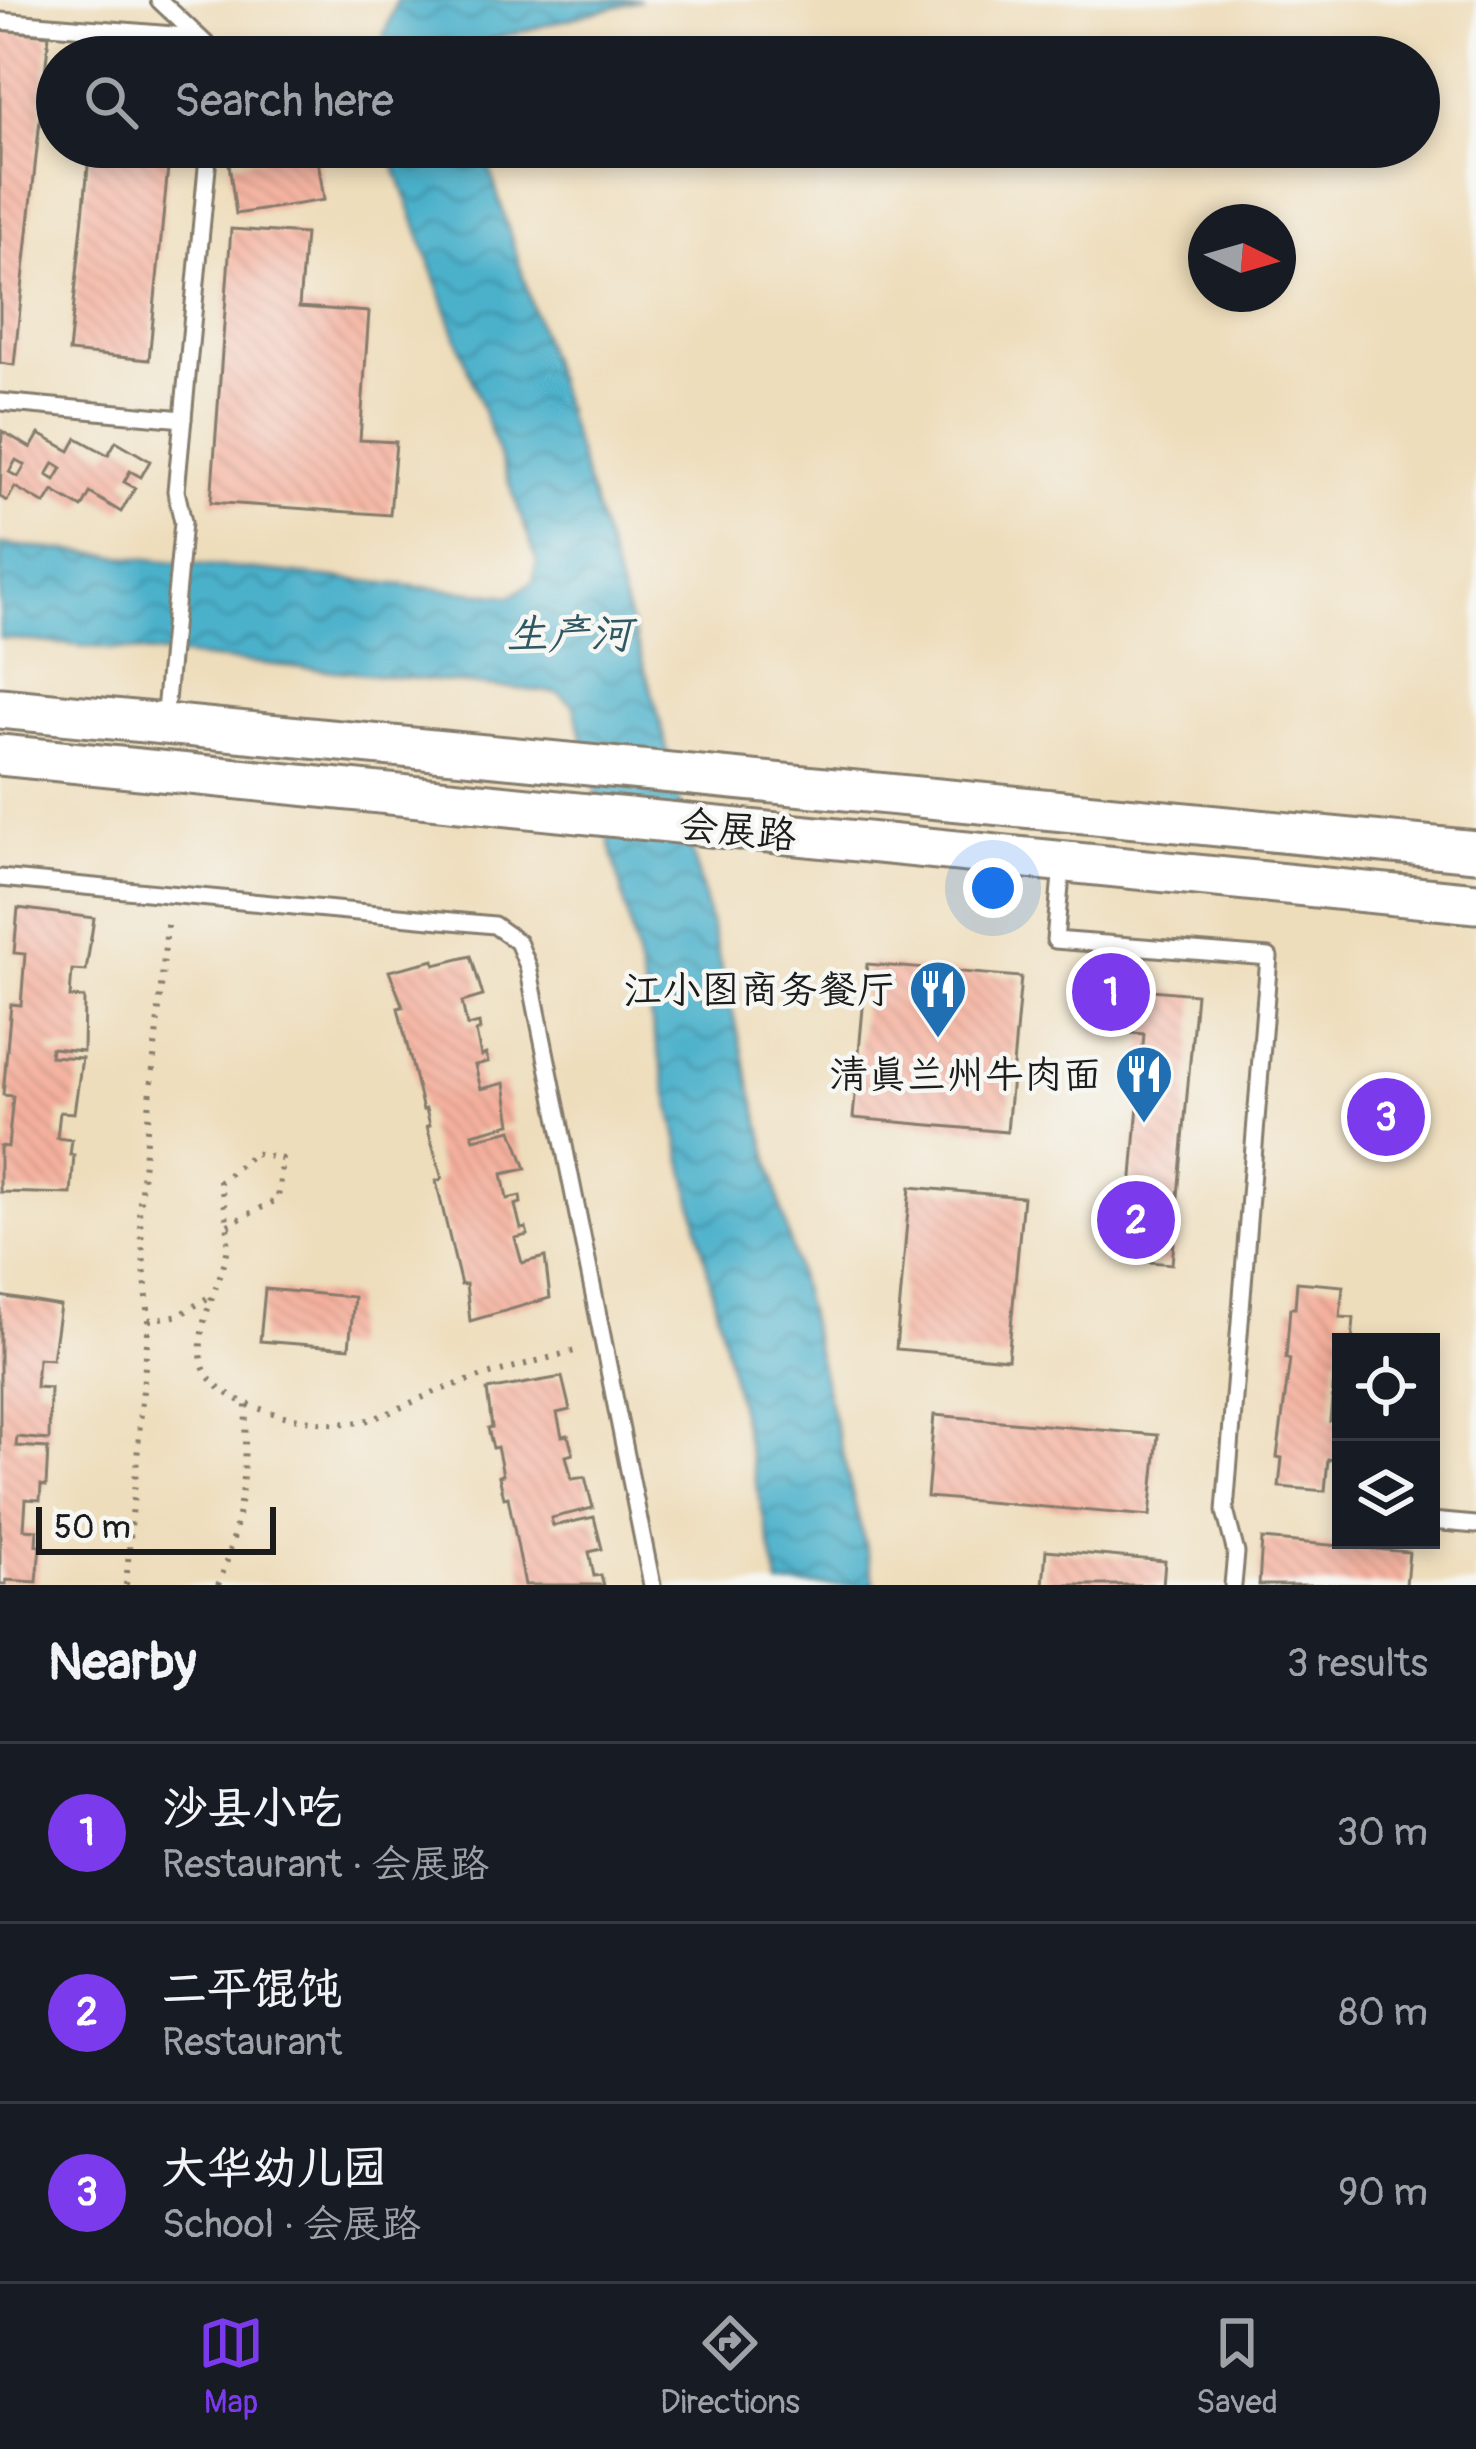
<!DOCTYPE html>
<html lang="en">
<head>
<meta charset="utf-8">
<style>
	body { margin:0; font-family:Pangolin,"LXGW WenKai TC",sans-serif; background:#242831; color:#f1f3f6 }
	.controls { position:absolute; right:36px; bottom:36px; display:grid; overflow:hidden; border-radius:0px; box-shadow:0 6px 18px #0003 }
	.controls button { width:108px; height:108px; display:grid; place-items:center; padding:0; border:0; border-bottom:3px solid #363941; background:#171b24; color:#f1f3f6; font:60px sans-serif }
	.compass { position:absolute; left:1188px; top:204px; width:108px; height:108px; border-radius:50%; background:#171b24; box-shadow:0 6px 18px #0003; rotate:95deg }
	.scale { position:absolute; left:36px; bottom:30px; width:240px; box-sizing:border-box; padding-left:12px; border:6px solid #1c1c1c; border-top:0; font-size:33px; line-height:42px; white-space:nowrap; color:#1c1c1c; -webkit-text-stroke:9px #f6f6f2; paint-order:stroke }
	.you { position:absolute; left:993px; top:888px; width:42px; height:42px; margin:-30px; border:9px solid #fff; border-radius:50%; background:#1a73e8; box-shadow:0 0 0 18px #1a73e833 }
	.badge { display:grid; place-items:center; width:78px; height:78px; border-radius:50%; background:#7c3aed; color:#fff; font-size:39px; font-weight:700 }
	.pin { position:absolute; translate:-50% -50%; border:6px solid #fff; box-shadow:0 3px 12px #0006 }
	.list { margin:0; padding:0; list-style:none }
	h2 { display:flex; justify-content:space-between; align-items:center; height:156px; margin:0; padding:0 48px; font-size:51px }
	h2 small { font-size:39px; font-weight:400; color:#9ea1a6 }
	.list li { display:grid; grid-template-columns:78px 1fr auto; gap:36px; align-items:center; box-sizing:border-box; height:180px; padding:0 48px; border-top:3px solid #363941 }
	.list b { display:block; font-size:45px; white-space:nowrap }
	.list p { margin:0; font-size:39px; white-space:nowrap; color:#9ea1a6 }
	.list em { font-size:39px; font-style:normal; color:#9ea1a6 }
	.icon { flex:none; width:66px; height:66px; fill:none; stroke:currentColor; stroke-width:2; stroke-linecap:round; stroke-linejoin:round }
	.map { position:relative; flex:none; width:1476px; height:1585px; overflow:hidden }
	.search { position:absolute; background:#171b24; box-shadow:0 6px 18px #0003; left:36px; right:36px; top:36px; height:132px; display:flex; align-items:center; gap:30px; box-sizing:border-box; padding:0 42px; border-radius:66px; color:#9ea1a6; font-size:45px }
	.sheet { height:696px; background:#171b24 }
	nav { display:flex; justify-content:space-around; align-items:center; box-sizing:border-box; height:168px; border-top:3px solid #363941; background:#171b24; font-size:33px; color:#9ea1a6 }
	nav a { display:grid; justify-items:center; gap:6px }
	nav .on { color:#7c3aed }
	.map>svg:first-child { display:block }
	.water { fill:url(#water-waves); stroke:#346674; stroke-width:3 }
	.building { fill:url(#building-back-hatch); fill-rule:evenodd }
	.lines { fill:none; stroke-linecap:round; stroke-linejoin:round }
	.service-casing { stroke:#857c6c; stroke-width:21 }
	.tertiary-casing { stroke:#857c6c; stroke-width:45 }
	.path { stroke:#857c6c; stroke-width:6; stroke-dasharray:3 9; stroke-linecap:butt }
	.service { stroke:#fff; stroke-width:15 }
	.tertiary { stroke:#fff; stroke-width:39 }
	.labels { text-anchor:middle; stroke-width:9; stroke-linejoin:round; paint-order:stroke }
	.street-label { font-size:39px; fill:#1c1c1c; stroke:#f6f6f2 }
	.poi-label { font-size:39px; fill:#1c1c1c; stroke:#f6f6f2; text-anchor:end }
	.water-label { font-size:42px; font-style:italic; fill:#2f5862; stroke:#f6f6f2 }
</style>
</head>
<body>
<div class="map">
<svg width="1476" height="1585" viewBox="0 0 1476 1585">
	<defs>
		<pattern id="water-waves" width="16" height="10" patternUnits="userSpaceOnUse" patternTransform="scale(3)"><rect width="16" height="10" fill="#4cb1cb"/><path d="M0 5q4-4 8 0t8 0" fill="none" stroke="#3e8fa4"/></pattern>
		<pattern id="building-back-hatch" width="6" height="6" patternUnits="userSpaceOnUse" patternTransform="scale(3)"><rect width="6" height="6" fill="#f5b09d"/><path d="M-1 5l2 2M0 0l6 6M5-1l2 2" fill="none" stroke="#d19787"/></pattern>
	</defs>
	<rect width="100%" height="100%" fill="#f6f6f2"/>
	<filter id="ink" filterUnits="userSpaceOnUse"><feTurbulence type="fractalNoise" baseFrequency=".00833" numOctaves="2"/><feDisplacementMap in="SourceGraphic" scale="24" xChannelSelector="R" yChannelSelector="G"/><feConvolveMatrix kernelMatrix="1 2 1 2 8 2 1 2 1" color-interpolation-filters="sRGB"/></filter>
	<filter id="wash" filterUnits="userSpaceOnUse"><feTurbulence type="fractalNoise" baseFrequency=".004" numOctaves="4" result="noise"/><feDisplacementMap in="SourceGraphic" scale="48" xChannelSelector="R" yChannelSelector="G"/><feGaussianBlur stdDeviation="2.7" result="paint"/><feColorMatrix in="noise" values="0 0 0 0 0 0 0 0 0 0 0 0 0 0 0 0 0 1.4 0 .05"/><feComposite in="paint" operator="in"/></filter>
	<g filter="url(#wash)">
		<rect width="100%" height="100%" fill="#edb"/>
		<!-- water -->
		<g class="water">
			<path d="M397 0H641L489 40 468 57H376Z"/>
			<path d="M388 147H483L656 705 875 1585H779L621 887 574 706 559 693 0 638V544L511 596 533 582 537 561Z"/>
		</g>
		<g id="blocks">
			<!-- building -->
			<g class="building">
				<path d="M0 30 49 35 14 365 0 363Z"/>
				<path d="M90 147H170L149 360 69 352Z"/>
				<path d="M262 147H316L324 200 236 214 229 164 263 158Z"/>
				<path d="M231 229 305 234 299 307 369 312 360 440 396 442 390 515 211 502Z"/>
				<path d="M2 431 31 448 39 434 70 451 77 438 108 455 116 441 150 461 141 477 130 471 124 482 135 488 121 512 90 493 82 508 53 491 45 504 15 487 7 501 0 497ZM16 460 25 465 18 477 9 472ZM54 463 62 468 55 480 47 475Z"/>
				<path d="M18 908 94 918 86 971 72 970 70 997 84 998 83 1051 51 1048 50 1056 82 1058 74 1113 60 1112 57 1138 72 1140 70 1155H74L71 1194 0 1192V1146L8 1147 13 1096 3 1095 11 1004 21 1005 25 954 14 953Z"/>
				<path d="M471 956 483 996 462 1002 467 1026 479 1023 480 1030 476 1032 481 1056 486 1054 488 1062 475 1065 481 1089 505 1083 511 1124 472 1134 474 1139 512 1130 526 1169 502 1174 507 1199 520 1196 521 1203 515 1205 521 1229 526 1228 528 1235 515 1238 522 1263 545 1257 550 1298 470 1321 466 1284 461 1285 436 1181 442 1179 427 1126 430 1125 426 1109 423 1110 398 1008 403 1007 389 971 434 960 435 965Z"/>
				<path d="M867 964 1021 977 1007 1132 853 1118Z"/>
				<path d="M1097 985 1196 994 1172 1264 1125 1260 1144 1034 1094 1030Z"/>
				<path d="M910 1187 1023 1197 1008 1359 896 1349Z"/>
				<path d="M1297 1282 1343 1286 1340 1317 1354 1318 1352 1342H1341V1356H1336L1330 1421 1341 1417V1461L1328 1459 1325 1491 1279 1487 1282 1458 1277 1457 1290 1359 1286 1358 1290 1308H1295Z"/>
				<path d="M265 1289 354 1297 349 1348 260 1341Z"/>
				<path d="M0 1296 60 1306 52 1359 38 1358 36 1387 50 1388 49 1440 17 1437 16 1446 48 1448 46 1486 41 1485 40 1500 26 1499 24 1529 37 1530 36 1545H40L37 1582 6 1580V1584H0Z"/>
				<path d="M562 1377 570 1410 557 1413 562 1436 568 1435 573 1454 566 1456 572 1479 585 1477 593 1508 551 1518 553 1526 594 1517 602 1549 589 1552 594 1576 601 1575 604 1585H525L508 1497 504 1498 499 1476 503 1475 497 1447 493 1448 488 1428 492 1427 487 1390Z"/>
				<path d="M934 1415 1158 1435 1150 1516 927 1497Z"/>
				<path d="M1262 1539 1409 1552 1406 1585H1259Z"/>
				<path d="M1046 1550 1165 1561 1163 1585H1043Z"/>
			</g>
		</g>
	</g>
	<g filter="url(#ink)">
		<use href="#blocks" fill-opacity="0" stroke="#857c6c" stroke-width="3"/>
		<g class="lines">
			<!-- service casing -->
			<g class="service-casing">
				<g id="service">
					<path d="M159 0 209 47 211 57"/>
					<path d="M0 21 198 37"/>
					<path d="M0 402 183 419"/>
					<path d="M164 722 183 522 176 491 209 147"/>
					<path d="M1062 865 1055 940 1269 957 1225 1511 1236 1553 1233 1585"/>
					<path d="M0 878 494 925 518 942 528 966 652 1585"/>
					<path d="M1431 1521 1476 1525"/>
				</g>
			</g>
			<!-- tertiary casing -->
			<g class="tertiary-casing">
				<g id="tertiary">
					<path d="M0 708 1476 851"/>
					<path d="M0 755 1476 903"/>
				</g>
			</g>
			<!-- path -->
			<g class="path">
				<path d="M228 1225 278 1199 282 1159 254 1153 220 1182C225 1208 233 1238 224 1264 214 1296 196 1326 202 1362 210 1408 325 1431 364 1421 393 1414 421 1396 449 1387 493 1372 538 1361 582 1349"/>
				<path d="M149 1320 180 1315 209 1297"/>
				<path d="M126 1585 149 1320 139 1211 168 916"/>
				<path d="M218 1585C243 1525 245 1468 246 1403"/>
			</g>
			<!-- service -->
			<use href="#service" class="service"/>
			<!-- tertiary -->
			<use href="#tertiary" class="tertiary"/>
		</g>
	</g>
	<!-- icons -->
	<defs>
		<g id="restaurant-pin" transform="scale(3)"><path d="M0 17L-7.5 6A9.5 9.5 0 1 1 7.5 6Z" fill="#1f6fb2" stroke="#f6f6f2"/><path d="M-5-6h1v4h1v-4h1v4h1v-4h1v5L-1.5 .5V6h-2V.5L-5-1ZM5-6V6H3V1.5H1.5Q1.5-4 5-6Z" fill="#fff"/></g>
	</defs>
	<g fill-rule="evenodd">
		<use href="#restaurant-pin" x="938" y="989"/>
		<use href="#restaurant-pin" x="1144" y="1074"/>
	</g>
	<g class="labels">
		<!-- street labels -->
		<g class="street-label">
			<text transform="translate(738 829) rotate(6)" y="14">会展路</text>
		</g>
		<!-- poi labels -->
		<g class="poi-label">
			<text x="896" y="1003">江小图商务餐厅</text>
			<text x="1102" y="1088">清真兰州牛肉面</text>
		</g>
		<!-- water labels -->
		<g class="water-label">
			<text x="569" y="648">生产河</text>
		</g>
	</g>
</svg>
<div class="controls">
<button><svg class="icon" aria-label="locate" viewBox="0 0 24 24"><circle cx="12" cy="12" r="6"/><path d="M12 2v4M12 18v4M2 12h4M18 12h4"/></svg></button>
<button><svg class="icon" aria-label="layers" viewBox="0 0 24 24"><path d="M12 4l9 5-9 5-9-5zM3 14l9 5 9-5"/></svg></button>
</div>
<svg class="compass" viewBox="-18 -18 36 36"><path d="M0-13l5 13h-10z" fill="#e53935"/><path d="M0 13l5-13h-10z" fill="#9ea1a6"/></svg>
<div class="scale">50 m</div>
<div class="you"></div>
<div class="pin badge" style="left:1111px;top:992px">1</div>
<div class="pin badge" style="left:1136px;top:1220px">2</div>
<div class="pin badge" style="left:1386px;top:1117px">3</div>
<div class="search"><svg class="icon" aria-label="search" viewBox="0 0 24 24"><circle cx="10" cy="10" r="6"/><path d="M15 15l6 6"/></svg>Search here</div>
</div>
<section class="sheet">
<h2>Nearby<small>3 results</small></h2>
<ul class="list">
<li><span class="badge">1</span><div><b>沙县小吃</b><p>Restaurant · 会展路</p></div><em>30 m</em></li>
<li><span class="badge">2</span><div><b>二平馄饨</b><p>Restaurant</p></div><em>80 m</em></li>
<li><span class="badge">3</span><div><b>大华幼儿园</b><p>School · 会展路</p></div><em>90 m</em></li>
</ul>
</section>
<nav>
<a class="on"><svg class="icon" aria-label="map" viewBox="0 0 24 24"><path d="M3 6l6-2 6 2 6-2v14l-6 2-6-2-6 2zM9 4v14M15 6v14"/></svg>Map</a>
<a><svg class="icon" aria-label="directions" viewBox="0 0 24 24"><path d="M12 3l9 9-9 9-9-9zM9 14v-3h6M13 9l2 2-2 2"/></svg>Directions</a>
<a><svg class="icon" aria-label="saved" viewBox="0 0 24 24"><path d="M7 4h10v16l-5-4-5 4z"/></svg>Saved</a>
</nav>
</body>
</html>
